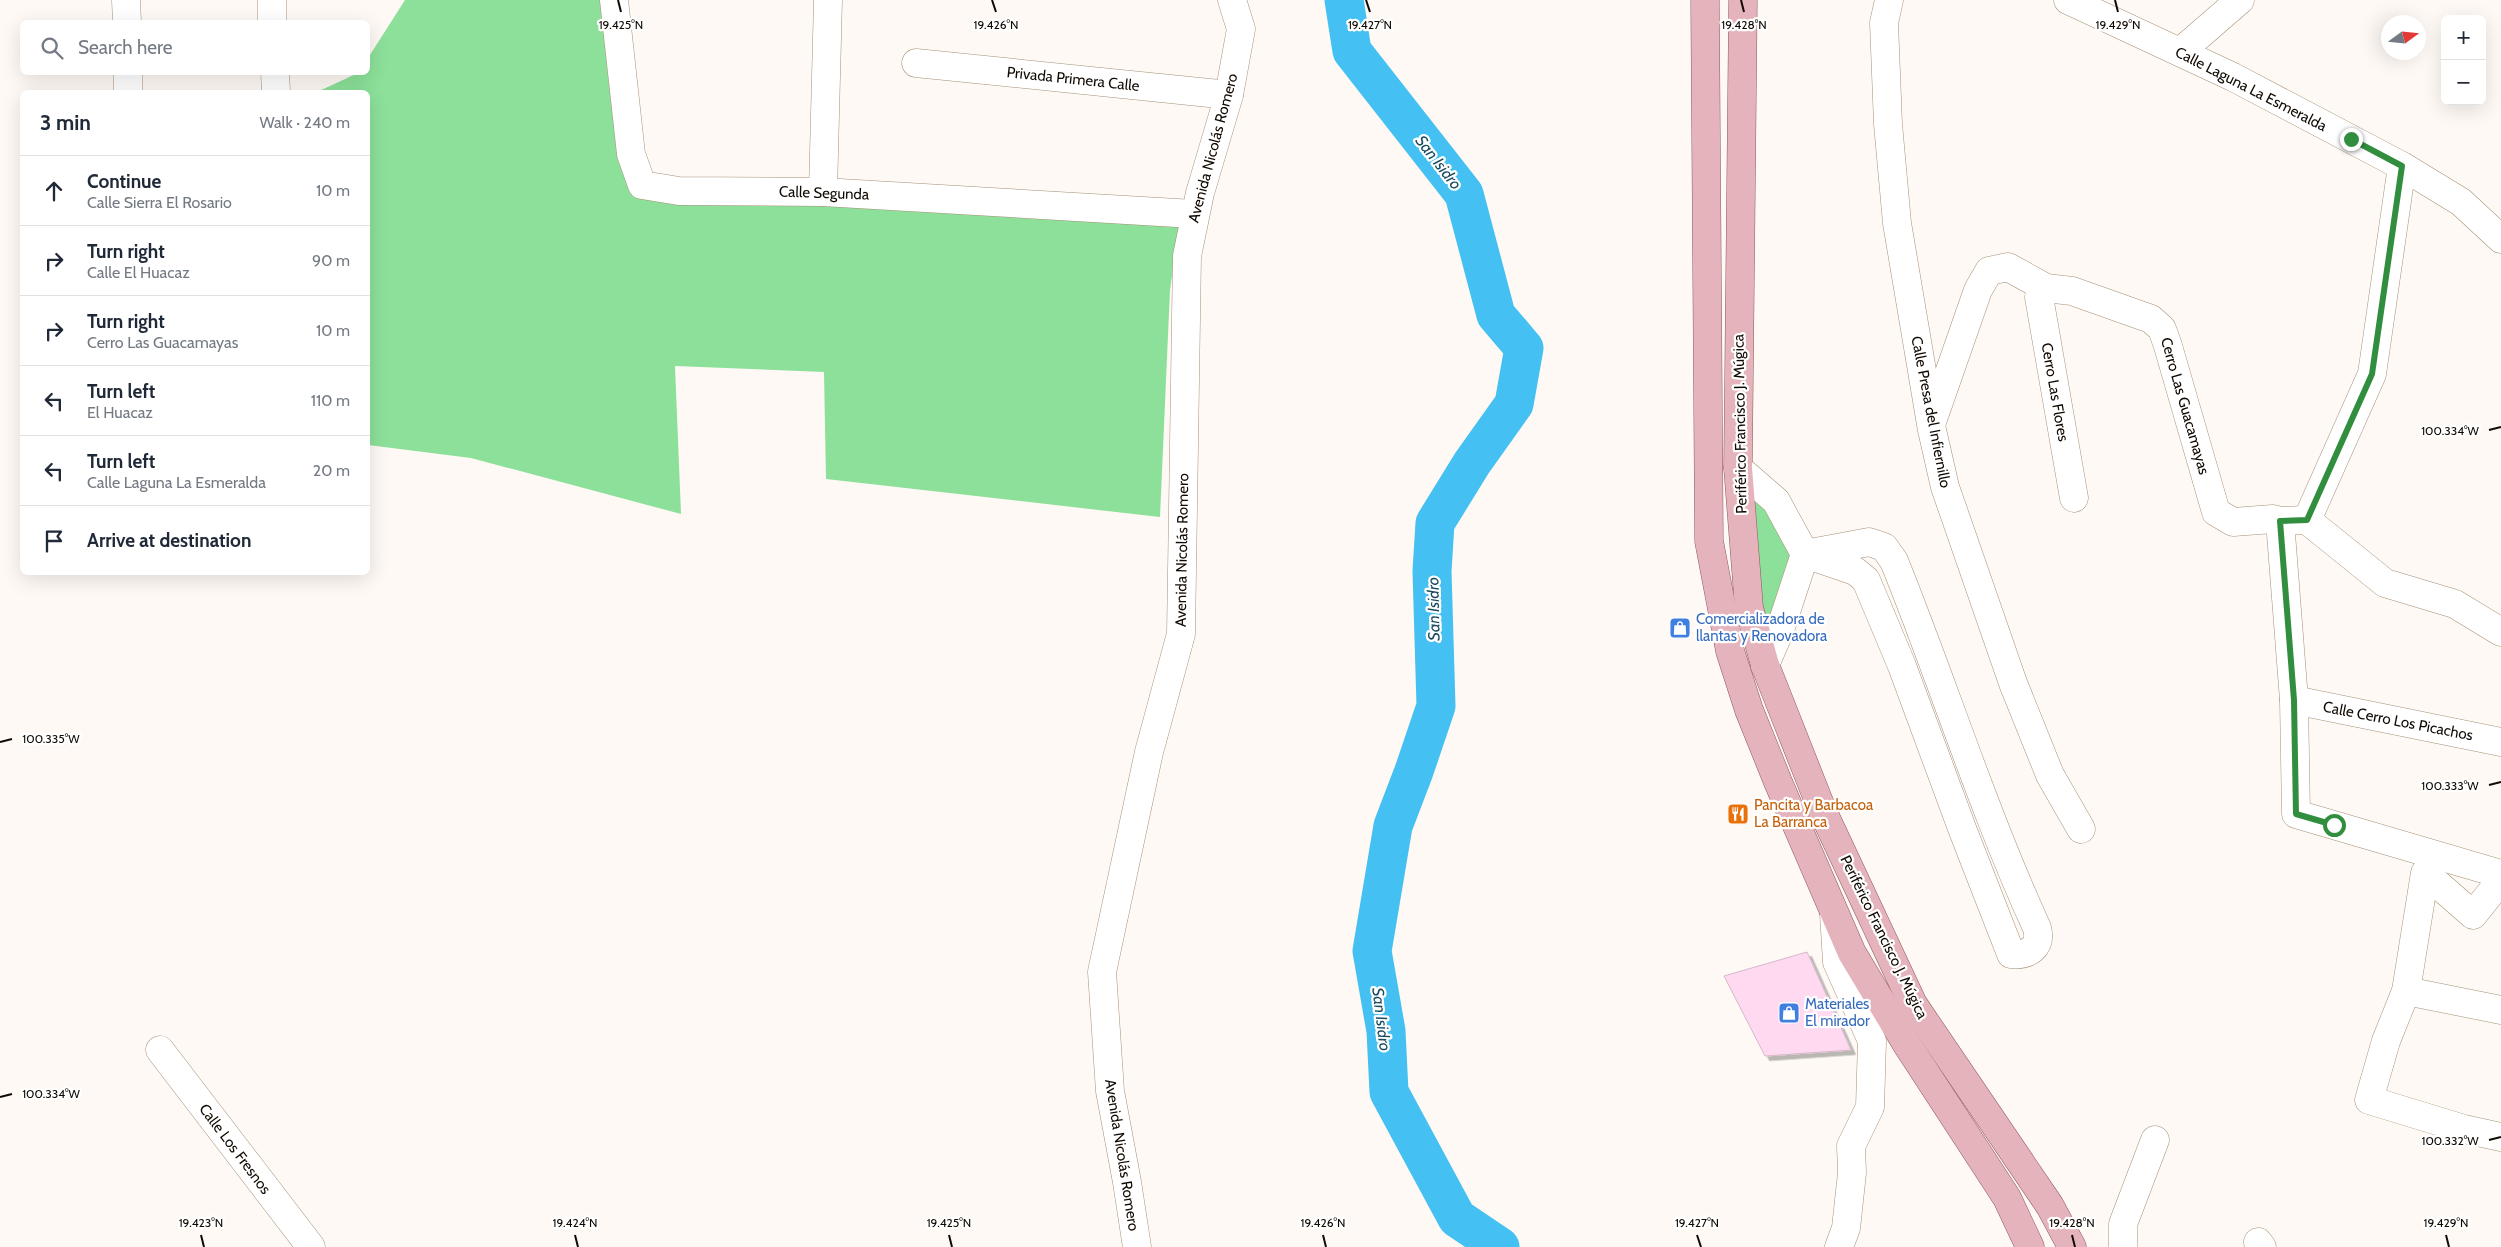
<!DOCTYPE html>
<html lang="en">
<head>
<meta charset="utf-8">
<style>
	body { margin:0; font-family:Cabin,sans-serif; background:#f6f6f7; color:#1f2937 }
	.controls { position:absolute; right:15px; top:15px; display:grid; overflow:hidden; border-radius:8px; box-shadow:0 5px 20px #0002 }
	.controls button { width:45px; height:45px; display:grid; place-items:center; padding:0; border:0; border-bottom:1px solid #e0e1e3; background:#fff; color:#1f2937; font:25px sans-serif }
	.compass { position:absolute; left:2381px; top:15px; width:45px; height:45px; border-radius:50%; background:#fff; box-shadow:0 5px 20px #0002; rotate:75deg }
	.stop { position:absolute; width:15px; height:15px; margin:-11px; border:4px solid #328e3f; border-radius:50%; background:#fff }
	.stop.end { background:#328e3f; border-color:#fff; box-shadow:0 1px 5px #0008 }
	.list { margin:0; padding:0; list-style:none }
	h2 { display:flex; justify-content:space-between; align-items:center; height:65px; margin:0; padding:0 20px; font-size:21px }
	h2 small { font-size:16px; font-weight:400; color:#747a83 }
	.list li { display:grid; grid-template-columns:32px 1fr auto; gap:15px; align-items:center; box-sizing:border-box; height:70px; padding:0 20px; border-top:1px solid #e0e1e3 }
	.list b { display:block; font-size:19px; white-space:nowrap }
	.list p { margin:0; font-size:16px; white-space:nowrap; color:#747a83 }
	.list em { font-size:16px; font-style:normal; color:#747a83 }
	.icon { flex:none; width:28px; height:28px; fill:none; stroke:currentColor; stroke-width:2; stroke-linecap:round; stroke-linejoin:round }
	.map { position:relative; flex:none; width:2501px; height:1247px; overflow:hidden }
	.search { position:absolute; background:#fff; box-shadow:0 5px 20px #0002; left:20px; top:20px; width:350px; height:55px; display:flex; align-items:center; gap:12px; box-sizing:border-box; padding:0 18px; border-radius:8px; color:#747a83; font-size:19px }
	.panel { position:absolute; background:#fff; box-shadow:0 5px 20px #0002; left:20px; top:90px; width:350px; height:485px; border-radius:8px }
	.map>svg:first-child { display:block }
	.green { fill:#8ce099 }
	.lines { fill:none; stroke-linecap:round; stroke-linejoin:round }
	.river { stroke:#44c0f2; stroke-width:39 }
	.building { fill:#fed9f0; stroke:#d6b7cb; filter:url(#shadow) }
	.minor-casing { stroke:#a69178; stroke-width:29 }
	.major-casing { stroke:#8e575e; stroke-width:29 }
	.minor { stroke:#fff; stroke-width:28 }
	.major { stroke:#e4b3bc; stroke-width:28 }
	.route { stroke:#328e3f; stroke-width:6 }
	.ticks { fill:none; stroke:#110a03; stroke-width:2 }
	.labels { text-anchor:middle; stroke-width:4.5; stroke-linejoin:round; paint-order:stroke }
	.street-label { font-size:15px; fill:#110a03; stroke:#fff }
	.shop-label { font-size:15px; fill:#366cbe; stroke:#fff; text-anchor:start }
	.food-label { font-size:15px; fill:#c56008; stroke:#fff; text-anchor:start }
	.water-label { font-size:16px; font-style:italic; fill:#184a5f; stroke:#fff }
	.ticks-label { font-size:12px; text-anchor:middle; fill:#110a03; stroke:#fff; stroke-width:4.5; stroke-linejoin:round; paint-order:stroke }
</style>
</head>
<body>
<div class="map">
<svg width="2501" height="1247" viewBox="0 0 2501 1247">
	<defs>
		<filter id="shadow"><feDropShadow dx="4.5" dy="4.5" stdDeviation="0" flood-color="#0004"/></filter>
	</defs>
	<rect width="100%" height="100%" fill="#fef9f4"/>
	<!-- green -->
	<g class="green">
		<path d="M405 0H605L635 191 1180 220 1170 290 1160 517 826 479 824 372 675 366 681 514 471 458 368 445V92H317L358 73 368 72V58Z"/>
		<path d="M1749 483 1798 554 1766 642Z"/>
	</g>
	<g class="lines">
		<!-- river -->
		<path class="river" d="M1344 0 1352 51 1464 194 1496 315 1524 348 1514 404 1472 463 1435 523 1432 571 1436 706 1414 771 1393 826 1372 951 1386 1031 1389 1092 1457 1218 1500 1247"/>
	</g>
	<!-- building -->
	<path class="building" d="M1807 952 1851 1050 1765 1056 1724 976Z"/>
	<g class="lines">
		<!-- minor casing -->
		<g class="minor-casing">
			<g id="minor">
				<path d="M126 0 127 22"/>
				<path d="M272 0V22"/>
				<path d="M614 0 631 154 642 185 679 191 823 192 1194 214"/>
				<path d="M1889 0 1884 23 1888 124 1897 223 1932 430 1945 487 2013 683 2050 775 2081 829"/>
				<path d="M2068 0 2233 77 2402 166 2461 202 2501 239"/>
				<path d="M2180 52 2240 0"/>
				<path d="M916 63 1229 95"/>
				<path d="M128 72V92"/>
				<path d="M275 72 276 92"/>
				<path d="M823 192 828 0"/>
				<path d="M2046 288 2039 297 2074 498"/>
				<path d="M1933 419 1978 290 1989 271 2008 267 2046 288 2072 291 2151 319 2162 329 2168 346 2216 512 2233 522 2273 519 2280 521 2307 520"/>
				<path d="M1738 468 1776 501 1805 554 1855 571 1866 580 1902 666 1963 831 2011 954C2029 956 2042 947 2037 928 1982 808 1943 682 1894 561L1884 547 1869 542 1805 554"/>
				<path d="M2307 520 2372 374 2402 166"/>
				<path d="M2307 520 2385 583 2455 604 2501 632"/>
				<path d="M2280 521 2294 700 2296 814 2501 874"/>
				<path d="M1765 665 1780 630 1805 554"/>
				<path d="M2294 700 2501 742"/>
				<path d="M2501 880 2473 915 2425 873 2406 991 2386 1041 2369 1100 2464 1129 2501 1137"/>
				<path d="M1834 914 1837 962 1872 1041 1870 1107 1851 1146 1852 1173 1846 1228 1839 1247"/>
				<path d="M2406 991 2501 1010"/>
				<path d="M160 1050 311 1247"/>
				<path d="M2258 1242 2262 1247"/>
				<path d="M1137 1247 1127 1182 1110 1091 1102 972 1149 752 1181 634 1187 256 1200 193 1229 95 1241 29 1232 0"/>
				<path d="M2123 1247V1224L2155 1140"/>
			</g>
		</g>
		<!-- major casing -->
		<g class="major-casing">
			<g id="major">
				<path d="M1705 0 1709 541 1730 651 1749 710 1778 782 1852 953 1906 1043 2007 1198 2030 1247"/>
				<path d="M1743 0 1738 468 1749 608 1765 665 1823 812 1913 1004 2050 1206 2072 1247"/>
			</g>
		</g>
		<!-- minor -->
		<use href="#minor" class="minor"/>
		<!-- major -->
		<use href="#major" class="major"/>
	</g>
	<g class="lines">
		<!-- route -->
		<path class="route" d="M2334 825 2296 814 2294 700 2280 521 2307 520 2372 374 2402 166 2351 139"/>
	</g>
	<!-- ticks -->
	<path class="ticks" d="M618 0 621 12M992 0 996 12M1366 0 1370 12M1741 0 1744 12M2115 0 2118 12M2489 430 2501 427M0 742 12 739M2489 785 2501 782M0 1097 12 1094M2489 1140 2501 1137M201 1235 204 1247M575 1235 578 1247M949 1235 952 1247M1323 1235 1326 1247M1697 1235 1701 1247M2072 1235 2075 1247M2446 1235 2449 1247"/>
	<!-- icons -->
	<defs>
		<g id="shop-square" transform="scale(1.125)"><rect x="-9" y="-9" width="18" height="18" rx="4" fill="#3f7fe0" stroke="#fff"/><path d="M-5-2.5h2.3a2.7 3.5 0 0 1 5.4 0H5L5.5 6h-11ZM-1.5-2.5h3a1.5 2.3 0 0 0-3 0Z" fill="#fff"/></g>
		<g id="restaurant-square" transform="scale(1.125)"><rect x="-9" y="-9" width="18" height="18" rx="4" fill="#e8710a" stroke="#fff"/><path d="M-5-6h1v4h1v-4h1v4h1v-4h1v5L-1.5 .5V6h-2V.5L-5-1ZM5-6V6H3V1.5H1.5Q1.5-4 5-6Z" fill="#fff"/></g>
	</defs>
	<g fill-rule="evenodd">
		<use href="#shop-square" x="1680" y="628"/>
		<use href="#restaurant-square" x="1738" y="814"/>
		<use href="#shop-square" x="1789" y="1013"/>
	</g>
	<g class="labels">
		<!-- street labels -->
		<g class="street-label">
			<text transform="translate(1073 79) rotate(6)" y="5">Privada Primera Calle</text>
			<text transform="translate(2251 89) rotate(27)" y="5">Calle Laguna La Esmeralda</text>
			<text transform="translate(1213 148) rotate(-75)" y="5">Avenida Nicolás Romero</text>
			<text transform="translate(824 193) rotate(2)" y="5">Calle Segunda</text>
			<text transform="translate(2055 392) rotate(80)" y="5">Cerro Las Flores</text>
			<text transform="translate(2185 406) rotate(74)" y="5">Cerro Las Guacamayas</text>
			<text transform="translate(1931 412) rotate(79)" y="5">Calle Presa del Infiernillo</text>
			<text transform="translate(1740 424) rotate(-91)" y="5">Periférico Francisco J. Múgica</text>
			<text transform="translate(1182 550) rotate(-89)" y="5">Avenida Nicolás Romero</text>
			<text transform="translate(2398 721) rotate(11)" y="5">Calle Cerro Los Picachos</text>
			<text transform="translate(1884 937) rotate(64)" y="5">Periférico Francisco J. Múgica</text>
			<text transform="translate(235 1149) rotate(53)" y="5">Calle Los Fresnos</text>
			<text transform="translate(1122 1155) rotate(81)" y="5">Avenida Nicolás Romero</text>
		</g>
		<!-- shop labels -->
		<g class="shop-label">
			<text x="1696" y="624">Comercializadora de<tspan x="1696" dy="17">llantas y Renovadora</tspan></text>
			<text x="1805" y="1009">Materiales<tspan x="1805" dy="17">El mirador</tspan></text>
		</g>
		<!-- food labels -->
		<g class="food-label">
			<text x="1754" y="810">Pancita y Barbacoa<tspan x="1754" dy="17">La Barranca</tspan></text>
		</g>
		<!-- water labels -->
		<g class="water-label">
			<text transform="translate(1439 162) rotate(52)" y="6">San Isidro</text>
			<text transform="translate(1433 609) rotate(-91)" y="6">San Isidro</text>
			<text transform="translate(1382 1019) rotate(83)" y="6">San Isidro</text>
		</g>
	</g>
	<g class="ticks-label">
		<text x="621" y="29">19.425°N</text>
		<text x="996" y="29">19.426°N</text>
		<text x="1370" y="29">19.427°N</text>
		<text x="1744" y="29">19.428°N</text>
		<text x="2118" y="29">19.429°N</text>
		<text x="2450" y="435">100.334°W</text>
		<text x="51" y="743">100.335°W</text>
		<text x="2450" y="790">100.333°W</text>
		<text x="51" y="1098">100.334°W</text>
		<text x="2450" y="1145">100.332°W</text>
		<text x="201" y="1227">19.423°N</text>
		<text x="575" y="1227">19.424°N</text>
		<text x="949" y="1227">19.425°N</text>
		<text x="1323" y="1227">19.426°N</text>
		<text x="1697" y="1227">19.427°N</text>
		<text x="2072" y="1227">19.428°N</text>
		<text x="2446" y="1227">19.429°N</text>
	</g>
</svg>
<div class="controls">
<button>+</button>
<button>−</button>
</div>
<svg class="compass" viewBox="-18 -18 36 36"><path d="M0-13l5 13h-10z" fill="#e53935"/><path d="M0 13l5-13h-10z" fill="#747a83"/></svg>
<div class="stop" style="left:2334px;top:825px"></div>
<div class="stop end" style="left:2351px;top:139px"></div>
<div class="search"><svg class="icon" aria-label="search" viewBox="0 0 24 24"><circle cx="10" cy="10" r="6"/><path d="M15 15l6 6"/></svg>Search here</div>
<section class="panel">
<h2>3 min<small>Walk · 240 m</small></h2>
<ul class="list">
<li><svg class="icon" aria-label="ahead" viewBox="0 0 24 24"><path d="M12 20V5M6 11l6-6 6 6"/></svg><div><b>Continue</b><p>Calle Sierra El Rosario</p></div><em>10 m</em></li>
<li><svg class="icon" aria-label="right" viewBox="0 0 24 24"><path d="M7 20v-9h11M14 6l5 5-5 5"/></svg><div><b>Turn right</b><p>Calle El Huacaz</p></div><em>90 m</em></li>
<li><svg class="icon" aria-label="right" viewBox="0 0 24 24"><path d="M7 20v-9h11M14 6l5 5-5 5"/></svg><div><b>Turn right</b><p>Cerro Las Guacamayas</p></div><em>10 m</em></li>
<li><svg class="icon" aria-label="left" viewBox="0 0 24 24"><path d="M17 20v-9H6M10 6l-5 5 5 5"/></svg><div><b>Turn left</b><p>El Huacaz</p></div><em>110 m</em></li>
<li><svg class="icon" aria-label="left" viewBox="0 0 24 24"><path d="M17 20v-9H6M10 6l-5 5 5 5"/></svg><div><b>Turn left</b><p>Calle Laguna La Esmeralda</p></div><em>20 m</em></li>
<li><svg class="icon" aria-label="arrive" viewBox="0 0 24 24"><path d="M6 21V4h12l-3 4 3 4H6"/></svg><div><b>Arrive at destination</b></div></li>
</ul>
</section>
</div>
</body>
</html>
